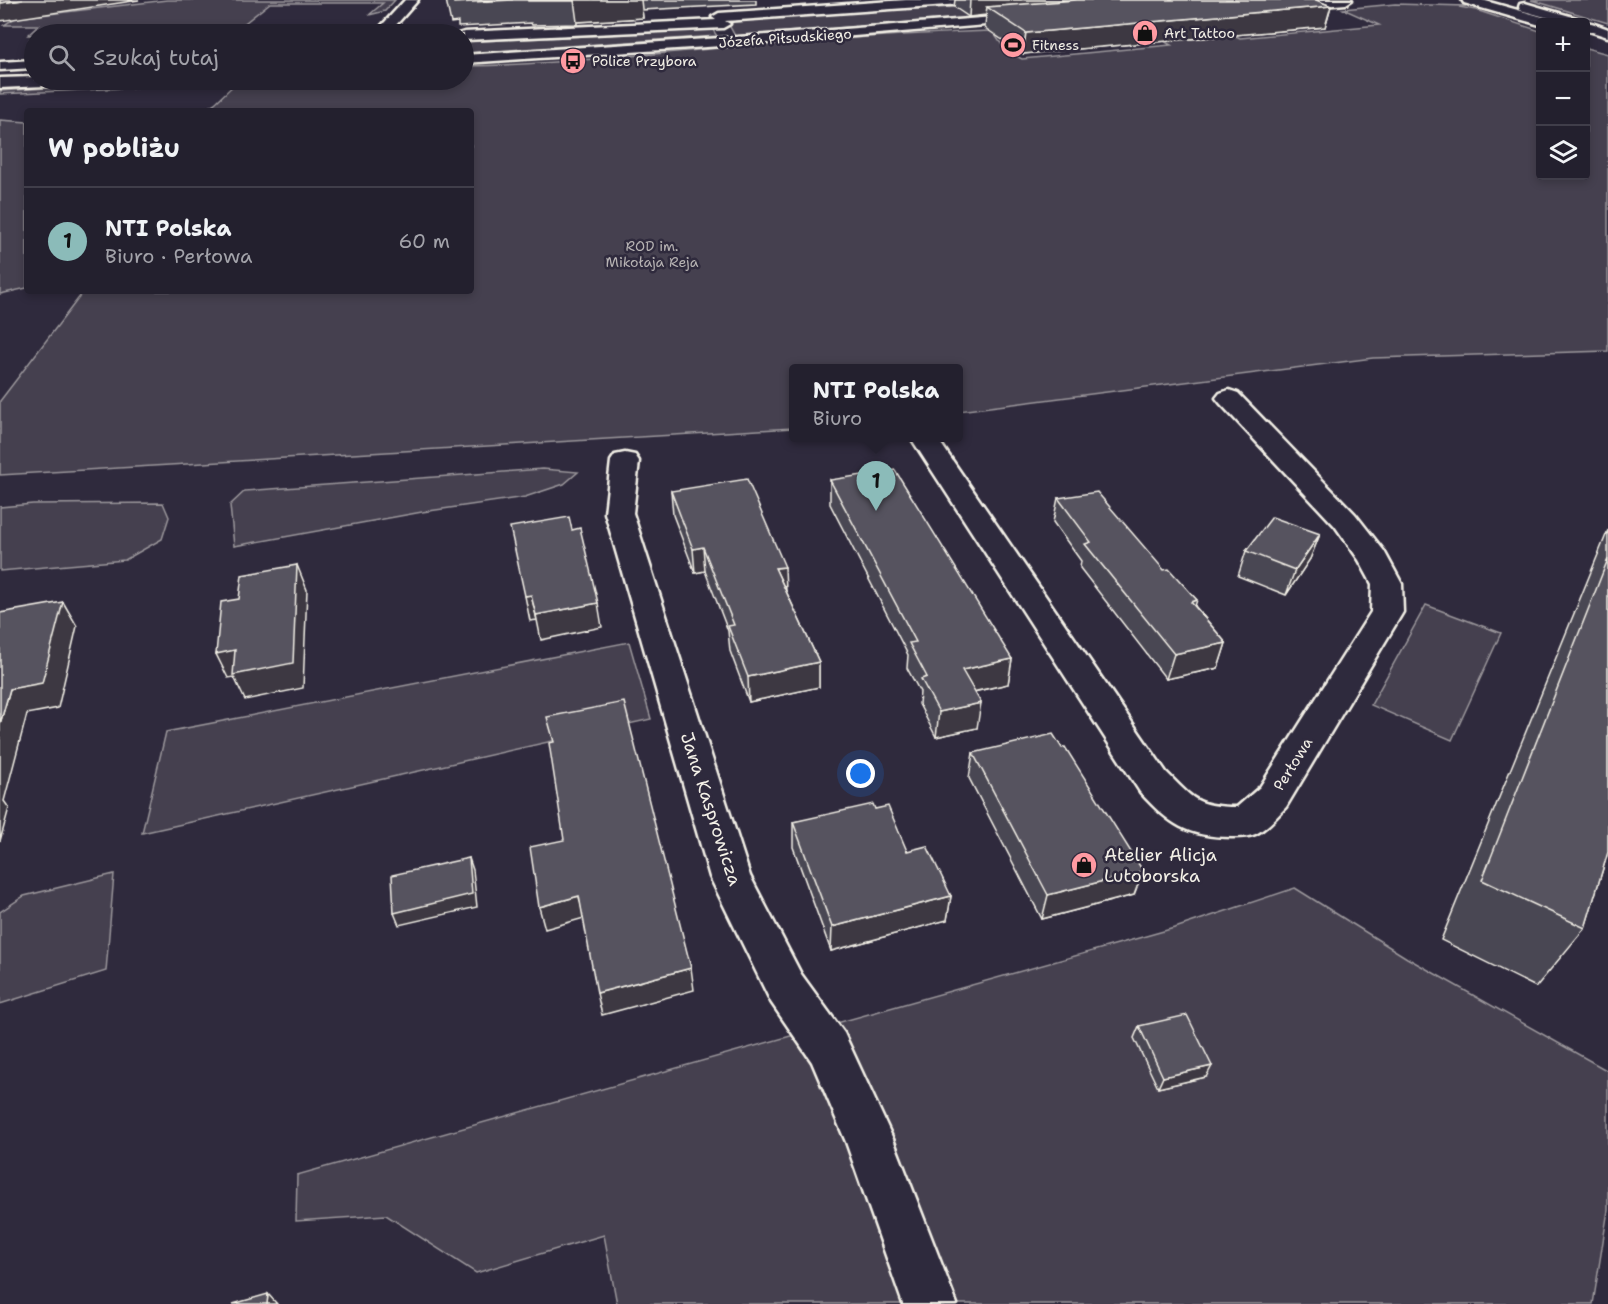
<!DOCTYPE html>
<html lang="pl">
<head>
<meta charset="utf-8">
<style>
	body { margin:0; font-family:"Shantell Sans",sans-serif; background:#2b2836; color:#f1f3f6 }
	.controls { position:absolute; right:18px; top:18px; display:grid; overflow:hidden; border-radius:6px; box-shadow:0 3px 9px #0003 }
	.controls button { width:54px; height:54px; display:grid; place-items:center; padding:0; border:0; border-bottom:2px solid #403e4a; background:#23202e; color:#f1f3f6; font:30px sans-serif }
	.you { position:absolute; left:861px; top:774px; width:21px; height:21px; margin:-15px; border:4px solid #fff; border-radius:50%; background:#1a73e8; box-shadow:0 0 0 9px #1a73e833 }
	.badge { display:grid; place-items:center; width:39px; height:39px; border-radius:50%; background:#8bbbb9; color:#111; font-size:20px; font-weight:700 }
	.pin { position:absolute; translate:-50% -50px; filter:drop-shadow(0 2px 3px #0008) }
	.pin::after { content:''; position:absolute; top:32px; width:21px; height:18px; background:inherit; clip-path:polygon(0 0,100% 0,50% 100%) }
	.popup { position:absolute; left:789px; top:364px; width:174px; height:78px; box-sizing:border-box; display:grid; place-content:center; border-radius:6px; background:#23202e; filter:drop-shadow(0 2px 4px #0005); font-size:20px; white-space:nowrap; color:#a3a3aa }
	.popup b { font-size:22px; color:#f1f3f6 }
	.popup::after { content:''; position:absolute; left:50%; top:100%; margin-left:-12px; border:12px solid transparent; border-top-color:#23202e }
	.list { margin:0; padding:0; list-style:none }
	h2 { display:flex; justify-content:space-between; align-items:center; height:78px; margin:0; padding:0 24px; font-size:26px }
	h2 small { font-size:20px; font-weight:400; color:#a3a3aa }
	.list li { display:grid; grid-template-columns:39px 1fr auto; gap:18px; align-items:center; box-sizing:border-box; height:108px; padding:0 24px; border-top:2px solid #403e4a }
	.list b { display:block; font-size:22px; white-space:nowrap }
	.list p { margin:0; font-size:20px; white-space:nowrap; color:#a3a3aa }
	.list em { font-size:20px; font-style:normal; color:#a3a3aa }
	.icon { flex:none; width:33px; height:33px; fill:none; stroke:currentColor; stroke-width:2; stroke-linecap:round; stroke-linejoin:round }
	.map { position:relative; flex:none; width:1608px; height:1304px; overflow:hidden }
	.search { position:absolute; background:#23202e; box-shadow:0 3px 9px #0003; left:24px; top:24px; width:450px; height:66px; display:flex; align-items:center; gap:15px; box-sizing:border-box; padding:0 21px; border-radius:33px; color:#a3a3aa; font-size:22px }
	.panel { position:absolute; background:#23202e; box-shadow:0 3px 9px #0003; left:24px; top:108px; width:450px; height:186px; border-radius:6px }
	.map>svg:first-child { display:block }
	.green { fill:#454050; stroke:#9c989c; stroke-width:1.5 }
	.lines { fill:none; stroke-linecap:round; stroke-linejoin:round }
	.street-casing { stroke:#f4f1e8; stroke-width:5 }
	.secondary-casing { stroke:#f4f1e8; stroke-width:5 }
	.street { fill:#2f2a3d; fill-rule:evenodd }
	.secondary { fill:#2f2a3d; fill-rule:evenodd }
	.wall { fill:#4a4752; stroke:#f4f1e8; stroke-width:1.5 }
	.shaded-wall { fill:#3c3942; stroke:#f4f1e8; stroke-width:1.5 }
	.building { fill:#56525f; stroke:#f4f1e8; stroke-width:1.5 }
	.labels { text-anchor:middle; stroke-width:5; stroke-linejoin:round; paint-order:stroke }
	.far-poi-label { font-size:14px; fill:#f4f1e8; stroke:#2f2a3d; text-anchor:start }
	.far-street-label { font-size:14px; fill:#f4f1e8; stroke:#2f2a3d }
	.far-park-label { font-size:14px; fill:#b7b3b3; stroke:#2f2a3d }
	.street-label { font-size:15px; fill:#f4f1e8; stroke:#2f2a3d }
	.near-street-label { font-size:18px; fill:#f4f1e8; stroke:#2f2a3d }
	.near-poi-label { font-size:18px; fill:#f4f1e8; stroke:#2f2a3d; text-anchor:start }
</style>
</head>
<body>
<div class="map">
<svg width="1608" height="1304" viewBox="0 0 1608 1304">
	<rect width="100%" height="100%" fill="#2f2a3d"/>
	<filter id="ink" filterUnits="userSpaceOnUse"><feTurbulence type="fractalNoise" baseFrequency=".0167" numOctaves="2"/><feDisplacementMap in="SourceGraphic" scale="12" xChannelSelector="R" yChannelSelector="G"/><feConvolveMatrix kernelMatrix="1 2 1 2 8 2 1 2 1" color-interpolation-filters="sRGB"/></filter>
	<g filter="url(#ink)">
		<!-- green -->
		<g class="green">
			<path d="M167 0H395L385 11 369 15 383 3H270L231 34H34V39H30L34 35H28L39 25H4L15 18Z"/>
			<path d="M1531 0H1608V23Z"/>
			<path d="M1395 4 1466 6 1459 7 1476 10 1540 31V176H1586V48L1608 54V351L1373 358 959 411 958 368H794L793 428 0 475V401L84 291H471V111H202L215 103 239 80H464V66C535 65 605 58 676 52 803 40 929 32 1056 29L995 35 1006 51 1022 59 1171 45 1151 34 1219 28 1240 38 1379 25 1343 9Z"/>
			<path d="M956 7 1087 8 735 36 728 23 736 18Z"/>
			<path d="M702 26 713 30 717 36 464 53V42L703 30Z"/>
			<path d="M170 80 215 81 207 84 0 94V91Z"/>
			<path d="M0 120 27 122V288L0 294Z"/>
			<path d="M543 469 578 472 564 484 525 497 422 512 234 546 230 505 245 491Z"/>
			<path d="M163 503 169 517 162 539 125 560 0 571V507L33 504Z"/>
			<path d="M1426 605 1501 633 1452 740 1371 705Z"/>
			<path d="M629 642 651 719 142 833 166 732Z"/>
			<path d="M114 874 106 971 0 1004V912L24 896Z"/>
			<path d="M1295 888 1407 958 1608 1071V1210L1593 1304H617L604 1235 476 1273 386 1215 296 1221 297 1175 1178 927Z"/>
		</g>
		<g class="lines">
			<!-- street casing -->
			<g class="street-casing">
				<g id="street">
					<path d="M405 0H418L388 34H374Z"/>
					<path d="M906 0H967L961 4 725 21 730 24 723 28 464 40V34H458L464 32 716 20 712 17 719 13Z"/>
					<path d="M1462 0H1482L1550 19 1552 22H1540V25L1464 3Z"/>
					<path d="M1525 3 1580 19 1582 22H1563L1520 10 1519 7 1520 4Z"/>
					<path d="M1584 22C1592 22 1600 26 1608 29V37L1586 30Z"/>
					<path d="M34 60V68L0 70V62Z"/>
					<path d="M1229 390 1238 393 1355 514 1384 551 1402 584 1403 612 1286 807C1278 815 1269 826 1259 832 1251 837 1241 837 1232 837 1187 837 1169 824 1140 792L911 438H937L1166 772C1193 799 1197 807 1237 807L1260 787 1371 612 1372 584 1359 560 1335 526 1220 403 1216 398 1220 393Z"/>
					<path d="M625 453 635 455 639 461 633 513 750 876 801 974 844 1033 893 1139 957 1304H903L846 1142 812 1062 771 1002 710 877 605 513 611 461 615 455Z"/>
				</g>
			</g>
			<!-- secondary casing -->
			<g class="secondary-casing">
				<g id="secondary">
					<path d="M1301 0H1352L1346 4 1276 10 1270 6 1276 2Z"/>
					<path d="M1030 14 1037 18 1035 21 782 42 464 63V55L782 34Z"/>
					<path d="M34 77V80H74L66 85 0 88V78Z"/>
				</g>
			</g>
			<!-- street -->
			<use href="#street" class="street"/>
			<!-- secondary -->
			<use href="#secondary" class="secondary"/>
		</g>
		<!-- wall -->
		<g class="wall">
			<path d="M446 0H756V4L642 10 643 18 577 22V24L532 25 531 23 458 27V22L451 23Z"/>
			<path d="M955 0H1316L1331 6 1325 27 1023 54 985 28 986 15 969 17 954 7Z"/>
			<path d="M830 480 1012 659 1008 684 974 692 977 728 936 737 919 704 920 692 907 668 908 655 830 504Z"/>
			<path d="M671 491 786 591 819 662V687L749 702 730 651 728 631 705 571 695 573 673 515Z"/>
			<path d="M1058 498 1164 570 1197 600 1195 606 1226 643 1218 668 1166 679 1080 568 1081 561 1053 522Z"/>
			<path d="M1608 530V852L1585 928 1536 987 1441 940Z"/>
			<path d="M1320 534 1310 559 1286 595 1238 576 1246 551Z"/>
			<path d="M973 753 1134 895 1042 919 969 778Z"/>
			<path d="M875 809 907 851 951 896 947 920 831 951 793 847V822Z"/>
			<path d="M1139 1026 1206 1077 1158 1088 1134 1038Z"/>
		</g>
		<!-- shaded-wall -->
		<g class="shaded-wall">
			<path d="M23 0H139L0 21V3Z"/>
			<path d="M574 0H641L643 18 577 22Z"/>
			<path d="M970 0H1080L987 7 986 15 969 17Z"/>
			<path d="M1331 6 1325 27 1023 54 1026 33Z"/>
			<path d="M1320 534 1310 559 1286 595 1295 570Z"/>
			<path d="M703 547 705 571 695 573 693 549Z"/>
			<path d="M297 565 307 590 303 688 245 700 234 677 228 678 216 654Z"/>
			<path d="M785 567 786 591 775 568Z"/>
			<path d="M531 595 537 620 530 621 525 596Z"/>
			<path d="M63 602 77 626 58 708 27 714 4 801 9 808 0 841V724L10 689Z"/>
			<path d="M598 603 602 627 541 640 536 615Z"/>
			<path d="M1226 643 1218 668 1166 679 1174 654Z"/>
			<path d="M1012 659 1008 684 959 695 962 670Z"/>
			<path d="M819 662V687L749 702 748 677Z"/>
			<path d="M981 703 977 728 936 737 939 712Z"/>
			<path d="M469 858 473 870 477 907 399 925 394 913Z"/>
			<path d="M1143 871 1134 895 1042 919 1048 895Z"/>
			<path d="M579 896 584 918 545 929 539 907Z"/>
			<path d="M951 896 947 920 831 951 832 927Z"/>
			<path d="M691 968 694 990 602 1015 597 993Z"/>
			<path d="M1212 1066 1206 1077 1158 1088 1163 1077Z"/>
			<path d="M268 1294 277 1304H267Z"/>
		</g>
		<!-- building -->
		<g class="building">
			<path d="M0 0H23L0 3Z"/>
			<path d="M454 0H513L454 3Z"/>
			<rect x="528" y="0" width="46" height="1"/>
			<path d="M1077 0H1316L1331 6 1026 33 987 7Z"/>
			<path d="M895 470 1012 659 962 670 981 703 939 712 921 679 927 677 909 643 916 642 830 480Z"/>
			<path d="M747 479 785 567 775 568 819 662 748 677 728 626 734 625 703 547 693 549 671 491Z"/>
			<path d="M1097 492 1164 570 1169 569 1197 600 1191 602 1226 643 1174 654 1085 544 1091 542 1058 498Z"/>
			<path d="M569 517 572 530 580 528 598 603 536 615 531 595 525 596 510 527Z"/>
			<path d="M1272 517 1320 534 1295 570 1246 551Z"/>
			<path d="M1608 559V852L1585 928 1482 880Z"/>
			<path d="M297 565 293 663 233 675 235 650 216 654 221 602 239 599 242 575Z"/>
			<path d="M63 602 42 683 10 689 0 724V613Z"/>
			<path d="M624 702 691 968 597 993 579 896 539 907 530 847 564 840 549 743 554 742 547 717Z"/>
			<path d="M1053 734 1062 748 1065 747 1143 871 1048 895 973 753Z"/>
			<path d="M873 804 875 809 888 806 907 851 927 846 951 896 832 927 793 822Z"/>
			<path d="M469 858 472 894 394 913 392 875Z"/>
			<path d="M1187 1015 1212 1066 1163 1077 1139 1026Z"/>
			<path d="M268 1294 267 1304H233Z"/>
		</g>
	</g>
	<!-- icons -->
	<defs>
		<g id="shop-disc" transform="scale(1.35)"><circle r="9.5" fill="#ff9aa2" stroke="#2f2a3d"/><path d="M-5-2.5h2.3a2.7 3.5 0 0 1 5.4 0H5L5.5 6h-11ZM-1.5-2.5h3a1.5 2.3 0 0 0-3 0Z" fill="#111"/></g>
		<g id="stadium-disc" transform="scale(1.35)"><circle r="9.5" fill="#ff9aa2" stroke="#2f2a3d"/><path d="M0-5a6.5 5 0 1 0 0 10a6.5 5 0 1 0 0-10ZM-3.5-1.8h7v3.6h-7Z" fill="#111"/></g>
		<g id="bus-disc" transform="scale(1.35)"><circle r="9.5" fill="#ff9aa2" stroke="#2f2a3d"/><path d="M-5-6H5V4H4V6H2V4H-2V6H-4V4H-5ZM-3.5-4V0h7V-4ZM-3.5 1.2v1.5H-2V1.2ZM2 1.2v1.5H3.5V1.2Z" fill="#111"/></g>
	</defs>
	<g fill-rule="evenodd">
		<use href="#shop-disc" x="1145" y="33"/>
		<use href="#stadium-disc" x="1013" y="45"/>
		<use href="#bus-disc" x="573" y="61"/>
		<use href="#shop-disc" x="1084" y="865"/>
	</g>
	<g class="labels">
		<!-- far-poi labels -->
		<g class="far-poi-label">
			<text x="1164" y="38">Art Tattoo</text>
			<text x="1032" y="50">Fitness</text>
			<text x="592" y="66">Police Przybora</text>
		</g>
		<!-- far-street labels -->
		<g class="far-street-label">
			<text transform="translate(785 38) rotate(-4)" y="5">Józefa Piłsudskiego</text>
		</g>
		<!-- far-park labels -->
		<g class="far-park-label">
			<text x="652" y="251">ROD im.<tspan x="652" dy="16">Mikołaja Reja</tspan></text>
		</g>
		<!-- street labels -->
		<g class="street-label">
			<text transform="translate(1293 764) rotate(-58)" y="5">Perłowa</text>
		</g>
		<!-- near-street labels -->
		<g class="near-street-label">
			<text transform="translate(711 809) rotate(72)" y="6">Jana Kasprowicza</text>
		</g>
		<!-- near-poi labels -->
		<g class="near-poi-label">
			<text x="1104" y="861">Atelier Alicja<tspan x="1104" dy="21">Lutoborska</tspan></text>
		</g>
	</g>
</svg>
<div class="controls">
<button>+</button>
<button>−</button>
<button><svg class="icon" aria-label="layers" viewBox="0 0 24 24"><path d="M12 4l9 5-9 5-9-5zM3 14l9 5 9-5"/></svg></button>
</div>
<div class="you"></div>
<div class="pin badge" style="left:876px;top:511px">1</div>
<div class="popup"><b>NTI Polska</b>Biuro</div>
<div class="search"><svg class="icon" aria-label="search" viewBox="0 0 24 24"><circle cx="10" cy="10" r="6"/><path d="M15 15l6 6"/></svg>Szukaj tutaj</div>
<section class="panel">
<h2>W pobliżu<small></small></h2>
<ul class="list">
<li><span class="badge">1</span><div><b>NTI Polska</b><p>Biuro · Perłowa</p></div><em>60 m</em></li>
</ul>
</section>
</div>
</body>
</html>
